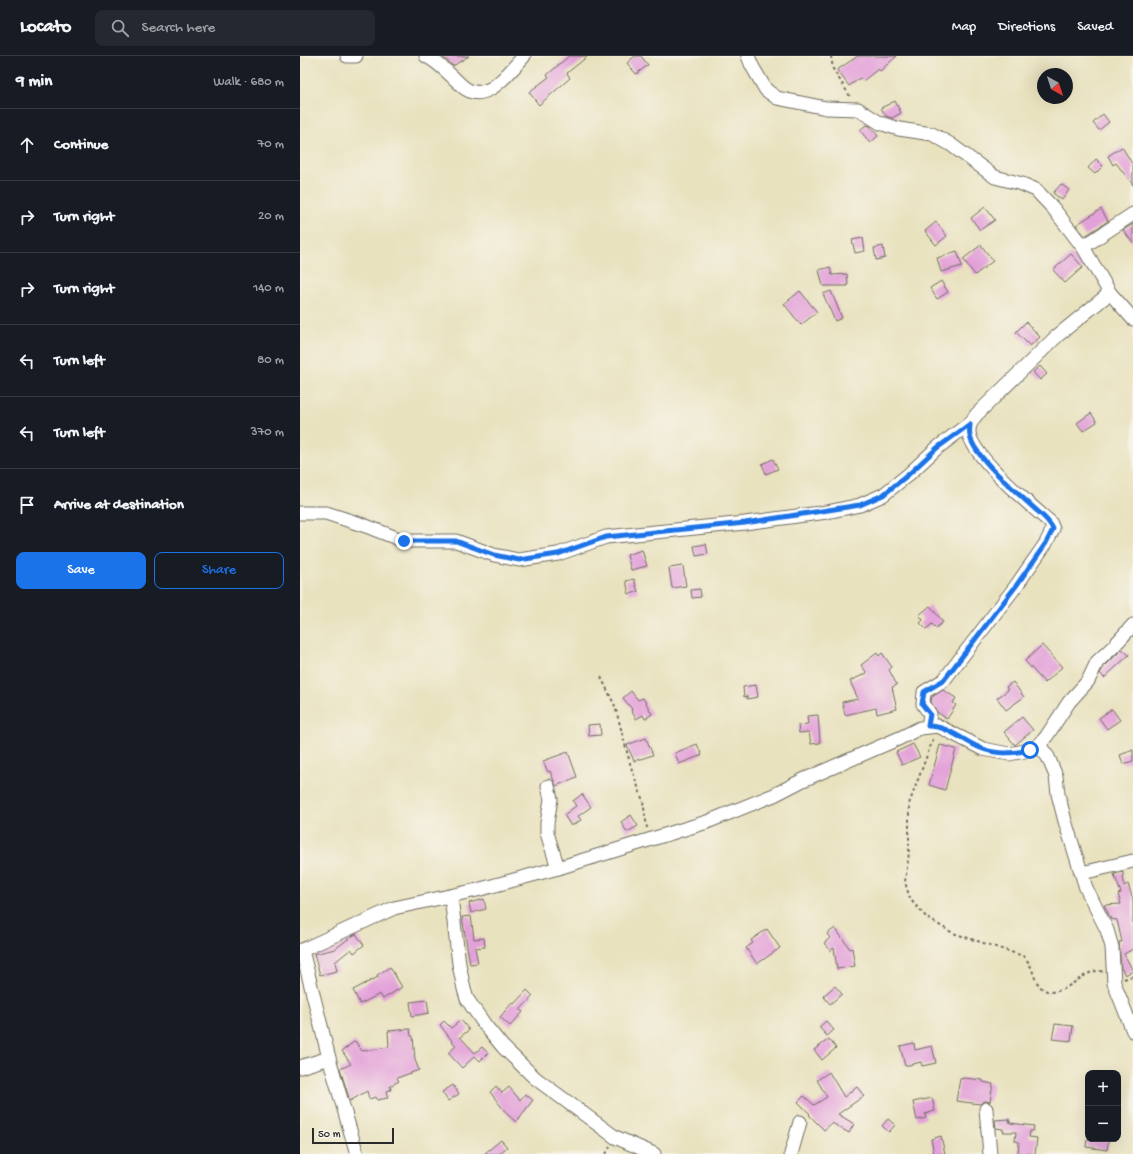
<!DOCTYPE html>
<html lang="en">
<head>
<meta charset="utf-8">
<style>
	body { margin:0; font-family:"Gochi Hand",sans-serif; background:#242831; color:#f1f3f6 }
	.controls { position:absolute; right:12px; bottom:12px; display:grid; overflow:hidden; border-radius:8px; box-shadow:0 4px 16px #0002 }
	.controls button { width:36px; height:36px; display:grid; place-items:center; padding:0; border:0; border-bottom:1px solid #363941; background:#171b24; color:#f1f3f6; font:20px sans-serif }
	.compass { position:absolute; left:737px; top:12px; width:36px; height:36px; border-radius:50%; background:#171b24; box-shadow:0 4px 16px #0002; rotate:141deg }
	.scale { position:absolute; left:12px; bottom:10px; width:82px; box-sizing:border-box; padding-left:4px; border:2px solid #2b2b2b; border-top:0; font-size:11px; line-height:14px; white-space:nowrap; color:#2b2b2b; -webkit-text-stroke:3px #f7f3e8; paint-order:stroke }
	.stop { position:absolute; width:12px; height:12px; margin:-9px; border:3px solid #1a73e8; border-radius:50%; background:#fff }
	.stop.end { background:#1a73e8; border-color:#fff; box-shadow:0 1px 4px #0008 }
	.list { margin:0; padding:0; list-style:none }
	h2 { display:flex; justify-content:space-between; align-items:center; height:52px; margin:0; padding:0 16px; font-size:17px }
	h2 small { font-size:13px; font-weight:400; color:#9ea1a6 }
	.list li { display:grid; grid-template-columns:26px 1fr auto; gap:12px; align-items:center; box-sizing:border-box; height:72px; padding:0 16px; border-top:1px solid #363941 }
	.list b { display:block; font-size:15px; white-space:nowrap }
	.list em { font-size:13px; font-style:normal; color:#9ea1a6 }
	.actions { display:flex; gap:8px; padding:12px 16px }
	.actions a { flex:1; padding:9px 0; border:1px solid #1a73e8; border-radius:8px; text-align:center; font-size:14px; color:#1a73e8 }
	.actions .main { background:#1a73e8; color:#fff }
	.icon { flex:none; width:22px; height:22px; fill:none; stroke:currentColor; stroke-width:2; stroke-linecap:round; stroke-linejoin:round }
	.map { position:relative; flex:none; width:833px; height:1098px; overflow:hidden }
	header { display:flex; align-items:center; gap:24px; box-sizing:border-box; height:56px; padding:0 20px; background:#171b24; border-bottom:1px solid #363941 }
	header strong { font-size:19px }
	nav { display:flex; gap:22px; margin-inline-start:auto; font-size:14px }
	.search { width:280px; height:36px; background:#242831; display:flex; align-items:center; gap:10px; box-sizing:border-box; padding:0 14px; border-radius:8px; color:#9ea1a6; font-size:15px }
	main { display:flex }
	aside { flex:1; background:#171b24 }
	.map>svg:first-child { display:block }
	.building { fill:#e3a1d9 }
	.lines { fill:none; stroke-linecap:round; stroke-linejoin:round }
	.street-casing { stroke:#6e6b5f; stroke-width:15 }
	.path { stroke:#6e6b5f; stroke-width:2; stroke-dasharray:3 3; stroke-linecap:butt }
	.street { stroke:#fff; stroke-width:13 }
	.route { stroke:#1a73e8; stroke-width:5 }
</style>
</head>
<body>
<header>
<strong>Locato</strong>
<div class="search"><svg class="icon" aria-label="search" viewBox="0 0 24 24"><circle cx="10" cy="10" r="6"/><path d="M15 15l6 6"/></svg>Search here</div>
<nav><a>Map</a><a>Directions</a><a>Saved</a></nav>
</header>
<main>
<aside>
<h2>9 min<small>Walk · 680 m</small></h2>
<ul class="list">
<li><svg class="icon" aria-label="ahead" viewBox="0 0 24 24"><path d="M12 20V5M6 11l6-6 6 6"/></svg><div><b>Continue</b></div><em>70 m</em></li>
<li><svg class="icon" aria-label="right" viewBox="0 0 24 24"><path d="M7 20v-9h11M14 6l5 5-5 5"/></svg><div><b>Turn right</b></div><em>20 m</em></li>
<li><svg class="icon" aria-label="right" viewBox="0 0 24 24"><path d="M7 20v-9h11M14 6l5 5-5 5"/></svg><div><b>Turn right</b></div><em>140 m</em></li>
<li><svg class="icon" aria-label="left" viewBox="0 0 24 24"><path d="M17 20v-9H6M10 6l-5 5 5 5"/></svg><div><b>Turn left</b></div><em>80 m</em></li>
<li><svg class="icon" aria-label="left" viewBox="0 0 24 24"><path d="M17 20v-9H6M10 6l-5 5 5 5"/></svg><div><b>Turn left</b></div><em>370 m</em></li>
<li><svg class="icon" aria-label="arrive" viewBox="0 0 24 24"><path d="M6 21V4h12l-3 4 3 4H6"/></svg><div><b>Arrive at destination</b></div></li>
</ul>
<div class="actions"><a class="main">Save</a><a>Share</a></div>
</aside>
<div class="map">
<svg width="833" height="1098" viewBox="0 0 833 1098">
	<rect width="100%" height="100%" fill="#f7f3e8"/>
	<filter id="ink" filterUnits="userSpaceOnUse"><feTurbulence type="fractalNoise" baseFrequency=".025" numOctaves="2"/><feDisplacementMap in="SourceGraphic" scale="8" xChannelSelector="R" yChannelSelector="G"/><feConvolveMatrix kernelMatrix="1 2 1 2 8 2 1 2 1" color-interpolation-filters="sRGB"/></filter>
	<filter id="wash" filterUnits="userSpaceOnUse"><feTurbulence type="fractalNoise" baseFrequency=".012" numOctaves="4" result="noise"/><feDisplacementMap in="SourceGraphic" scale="16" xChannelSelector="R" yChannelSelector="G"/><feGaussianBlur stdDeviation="0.9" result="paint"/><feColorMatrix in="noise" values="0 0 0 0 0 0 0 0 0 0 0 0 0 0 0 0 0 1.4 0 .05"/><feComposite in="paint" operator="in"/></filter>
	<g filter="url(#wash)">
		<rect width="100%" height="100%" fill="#e9e2bf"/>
		<g id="blocks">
			<!-- building -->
			<g class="building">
				<path d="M142 0H169L153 10Z"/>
				<path d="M269 0H288L267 17 270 22 239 49 229 36 249 21 247 19Z"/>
				<path d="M335 0H341L348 9 336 18 327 7Z"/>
				<path d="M558 0H597L580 15 578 13 563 25 560 22 549 30 537 14Z"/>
				<path d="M595 45 601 57 592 62 586 60 581 52Z"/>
				<path d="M803 58 809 66 799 74 793 67Z"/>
				<path d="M566 69 570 70 578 80 570 87 560 74Z"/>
				<path d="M822 91 833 109V129L816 107 813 109 808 100Z"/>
				<path d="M796 103 803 110 795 118 788 112Z"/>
				<path d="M761 128 769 134 762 144 753 137Z"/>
				<path d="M685 151 695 164 680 174 671 162Z"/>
				<path d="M801 153 808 165 785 180 776 169Z"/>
				<path d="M636 166 647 180 636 189 625 175Z"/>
				<path d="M833 168V187L823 174Z"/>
				<path d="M563 182 565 195 555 197 552 184Z"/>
				<path d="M681 189 693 205 675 219 663 203Z"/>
				<path d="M583 190 585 202 576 204 574 192Z"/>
				<path d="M657 195 662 210 641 216 637 202Z"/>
				<path d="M771 198 783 211 765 227 753 214Z"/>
				<path d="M530 211 532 219 547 218 548 230H523L519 214Z"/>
				<path d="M641 225 648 236 637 243 630 232Z"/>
				<path d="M500 235 517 256 501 269 484 248Z"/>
				<path d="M531 235 542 262 535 265 523 238Z"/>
				<path d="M726 266 740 281 730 290 716 276Z"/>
				<path d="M740 310 747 318 740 324 733 316Z"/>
				<path d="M791 357 797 366 783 375 777 367Z"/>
				<path d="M473 403 478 413 466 418 462 408Z"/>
				<path d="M406 488 408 498 396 500 394 490Z"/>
				<path d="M342 494 347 510 331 514 327 499Z"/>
				<path d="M383 510 386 530 372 532 369 512Z"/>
				<path d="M334 523 338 536 329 538 326 525Z"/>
				<path d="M400 533 401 541 392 542 391 534Z"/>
				<path d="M630 550 643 566 636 572 632 568 626 573 620 567 623 564 619 559Z"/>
				<path d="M742 589 762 611 745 627 725 605Z"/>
				<path d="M822 593 829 599 804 622 800 617 804 611Z"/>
				<path d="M577 597 579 600 582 597 592 611 589 614 597 629 592 631 597 653 577 658 576 652 545 659 542 646 558 643 550 625 567 617 561 609Z"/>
				<path d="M713 626 724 641 706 654 697 642 708 634 706 631Z"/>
				<path d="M456 629 458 641 447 643V640L444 641 443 631Z"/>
				<path d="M643 634 656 642 653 647 656 649 647 663 637 656 631 646 632 641Z"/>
				<path d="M331 635 338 644 343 642 352 658 345 663 343 659 336 663 331 654 332 653 323 642Z"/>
				<path d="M812 653 820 664 807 673 799 662Z"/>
				<path d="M518 659 520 687 511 688 509 676 499 677 498 669 508 668 507 660Z"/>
				<path d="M722 661 733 674 715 689 704 676Z"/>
				<path d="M300 668 301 679 289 680 288 669Z"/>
				<path d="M346 682 353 699 334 705 327 689Z"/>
				<path d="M397 688 402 699 379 708 375 697Z"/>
				<path d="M613 688 620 701 602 709 596 696Z"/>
				<path d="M640 689 656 693 645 734 629 729Z"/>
				<path d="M833 694V705L823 708 820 699Z"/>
				<path d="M268 696 277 721 256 730 250 715 248 716 243 705Z"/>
				<path d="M282 738 291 751 278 760 281 764 271 770 264 759 276 750 273 745Z"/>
				<path d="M331 759 338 770 327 776 321 766Z"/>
				<path d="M823 816 824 830 828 828 833 844V893L824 898 833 915 825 919 821 912 819 886H822L817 864 811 863 804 849 821 848 818 838 821 837 814 818Z"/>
				<path d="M184 843 186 853 171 857 169 847Z"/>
				<path d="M171 860 174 883 184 882 185 891 175 892 178 907 170 908 162 861Z"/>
				<path d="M535 872 550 893 552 892 555 910 537 913 534 892 530 895 524 887 530 882 527 878Z"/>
				<path d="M467 873 480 892 457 908 446 892 453 887 451 884Z"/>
				<path d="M56 878 64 889 54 897 51 893 35 906 37 915 20 919 14 898 35 893 51 881Z"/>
				<path d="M90 911 102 931 83 943 80 938 60 948 53 934 78 921 77 919Z"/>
				<path d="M535 930 542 938 530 948 523 940Z"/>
				<path d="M227 934 233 940 220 954 223 956 210 970 200 961 212 947 214 948Z"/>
				<path d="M127 944 129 957 112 960 110 946Z"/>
				<path d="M161 964 169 974 160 981 175 997 182 991 188 997 180 1005 175 1000 162 1012 148 997 156 990 140 969 144 965 151 972Z"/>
				<path d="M526 965 534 974 527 980 519 971Z"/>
				<path d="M755 968 773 970 771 985 752 983Z"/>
				<path d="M110 973 111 980H113L115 1004 119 1014 97 1022 99 1025 90 1030 91 1034 86 1035 88 1042 77 1044 76 1041 69 1043 67 1035 50 1045 40 1013 51 1008 42 995 55 985 62 995 89 991 88 975Z"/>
				<path d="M529 983 536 992 522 1004 514 994Z"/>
				<path d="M614 987 615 994 632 990 636 1007 622 1010 621 1006 605 1010 600 990Z"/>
				<path d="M529 1016 544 1041 557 1031 564 1040 538 1058 554 1068 549 1077 532 1067 524 1074 509 1059 510 1058 498 1046 504 1040 514 1049 527 1041 517 1024Z"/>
				<path d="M664 1022 683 1024V1026L693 1028 690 1046 685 1045 680 1048 656 1045 660 1023Z"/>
				<path d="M153 1029 159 1038 148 1045 142 1036Z"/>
				<path d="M196 1030 202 1037 209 1031 220 1044 225 1038 233 1044 216 1066 207 1058 190 1036Z"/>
				<path d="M632 1042 635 1055 625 1058 626 1062 617 1064 613 1046Z"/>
				<path d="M588 1063 595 1069 589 1076 582 1070Z"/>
				<path d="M709 1063 710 1067 734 1070 733 1075H730L729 1081 737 1082 735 1098 718 1097 719 1086 715 1085 716 1076H703V1073L696 1072 695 1064Z"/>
				<path d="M641 1080 645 1098H634L631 1083Z"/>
				<path d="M787 1083H809L807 1094 786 1091Z"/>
				<path d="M201 1084 207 1091 199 1098H184Z"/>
			</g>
		</g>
	</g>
	<g filter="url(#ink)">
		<use href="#blocks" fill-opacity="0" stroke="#6e6b5f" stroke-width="1"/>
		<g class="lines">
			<!-- street casing -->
			<g class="street-casing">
				<g id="street">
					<path d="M47 0H56"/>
					<path d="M126 0C140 7 150 19 161 29 185 52 208 17 224 0"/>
					<path d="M448 0 452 10 466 34 477 42 526 52 558 53 580 67 599 73 632 78 650 88 695 121 722 128 736 134 753 152 783 191 810 237 833 263"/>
					<path d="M783 191 833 158"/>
					<path d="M0 457H26L66 470 104 485H156L194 499 219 504 258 498 306 481 445 467 527 456 560 449 583 439 609 418 637 392 670 367"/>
					<path d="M628 670 630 658 623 648 624 636 644 624 716 530 746 487 753 473 750 466C730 449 678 405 670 381 667 372 671 366 676 359L757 280 810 237"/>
					<path d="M739 689 748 701 756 720 758 738 765 765 786 832 807 874 812 891 814 927 833 975"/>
					<path d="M248 730 251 743 247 767V777L258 812"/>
					<path d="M782 817 833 805"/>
					<path d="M151 841 159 908 164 933 167 943 185 969 203 991 235 1022 315 1081 354 1098"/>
					<path d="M2 894 29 1002 57 1098"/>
					<path d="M0 895 94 852 177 834 258 812 407 766 474 739 503 724 600 682 620 672 638 670 683 693 709 698 730 694 739 689 746 681 769 646 788 625 797 606 813 591 833 569"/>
					<path d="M0 1011 29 1002"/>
					<path d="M686 1053 690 1098"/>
					<path d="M491 1098 500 1066"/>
				</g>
			</g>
			<!-- path -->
			<g class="path">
				<path d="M531 0 533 13 551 42"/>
				<path d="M301 621 315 650 331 711 343 745 347 772"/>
				<path d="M633 683 609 748V797L605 826 610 843 627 862 653 877 723 900C725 903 728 905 729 907 734 916 735 931 747 935 767 941 786 909 803 916"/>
				<path d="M824 923 833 920"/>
				<path d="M306 1098 310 1091"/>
			</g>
			<!-- street -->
			<use href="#street" class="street"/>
		</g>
	</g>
	<g class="lines" filter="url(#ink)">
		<!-- route -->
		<path class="route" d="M104 485H156L194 499 219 504 258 498 306 481 445 467 560 449 583 439 609 418 637 392 670 368C670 371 669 376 670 380 674 401 718 437 735 453 742 459 749 464 753 473L746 487 716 530 644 624 624 636 622 648 630 658 628 670C650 670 663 686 683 693 699 699 713 697 730 694"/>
	</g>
</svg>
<div class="controls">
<button>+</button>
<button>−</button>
</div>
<svg class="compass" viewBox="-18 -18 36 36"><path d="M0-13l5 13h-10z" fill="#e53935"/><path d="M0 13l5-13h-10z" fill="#9ea1a6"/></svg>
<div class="scale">50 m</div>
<div class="stop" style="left:730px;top:694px"></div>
<div class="stop end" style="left:104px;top:485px"></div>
</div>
</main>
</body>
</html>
